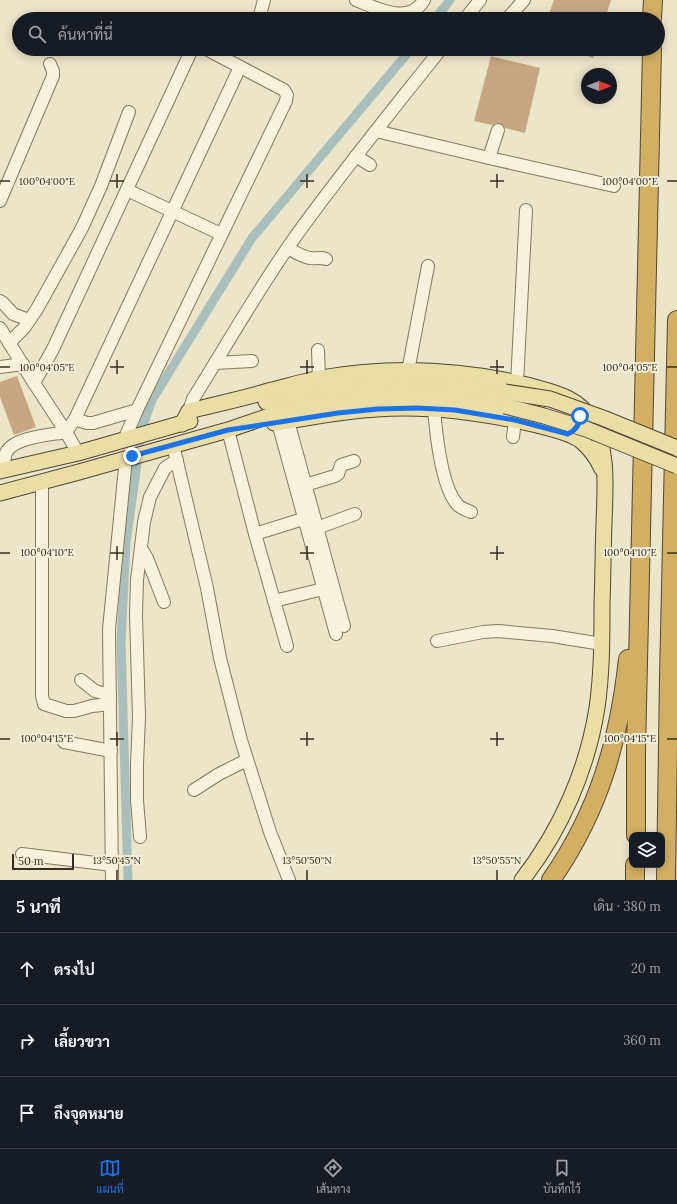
<!DOCTYPE html>
<html lang="th">
<head>
<meta charset="utf-8">
<style>
	body { margin:0; font-family:Lora,Sarabun,serif; background:#20242c; color:#f1f3f6 }
	.controls { position:absolute; right:12px; bottom:12px; display:grid; overflow:hidden; border-radius:8px; box-shadow:0 2px 10px #0003 }
	.controls button { width:36px; height:36px; display:grid; place-items:center; padding:0; border:0; border-bottom:1px solid #363941; background:#171b24; color:#f1f3f6; font:20px sans-serif }
	.compass { position:absolute; left:581px; top:68px; width:36px; height:36px; border-radius:50%; background:#171b24; box-shadow:0 2px 10px #0003; rotate:90deg }
	.scale { position:absolute; left:12px; bottom:10px; width:62px; box-sizing:border-box; padding-left:4px; border:2px solid #372f21; border-top:0; font-size:11px; line-height:14px; white-space:nowrap; color:#372f21; -webkit-text-stroke:3px #f3efd8; paint-order:stroke }
	.stop { position:absolute; width:12px; height:12px; margin:-9px; border:3px solid #1a73e8; border-radius:50%; background:#fff }
	.stop.end { background:#1a73e8; border-color:#fff; box-shadow:0 1px 4px #0008 }
	.list { margin:0; padding:0; list-style:none }
	h2 { display:flex; justify-content:space-between; align-items:center; height:52px; margin:0; padding:0 16px; font-size:17px }
	h2 small { font-size:13px; font-weight:400; color:#9ea1a6 }
	.list li { display:grid; grid-template-columns:26px 1fr auto; gap:12px; align-items:center; box-sizing:border-box; height:72px; padding:0 16px; border-top:1px solid #363941 }
	.list b { display:block; font-size:15px; white-space:nowrap }
	.list em { font-size:13px; font-style:normal; color:#9ea1a6 }
	.icon { flex:none; width:22px; height:22px; fill:none; stroke:currentColor; stroke-width:2; stroke-linecap:round; stroke-linejoin:round }
	.map { position:relative; flex:none; width:677px; height:880px; overflow:hidden }
	.search { position:absolute; background:#171b24; box-shadow:0 2px 10px #0003; left:12px; right:12px; top:12px; height:44px; display:flex; align-items:center; gap:10px; box-sizing:border-box; padding:0 14px; border-radius:22px; color:#9ea1a6; font-size:15px }
	.sheet { height:268px; background:#171b24 }
	nav { display:flex; justify-content:space-around; align-items:center; box-sizing:border-box; height:56px; border-top:1px solid #363941; background:#171b24; font-size:11px; color:#9ea1a6 }
	nav a { display:grid; justify-items:center; gap:2px }
	nav .on { color:#1a73e8 }
	.map>svg:first-child { display:block }
	.lines { fill:none; stroke-linecap:round; stroke-linejoin:round }
	.canal { stroke:#a9bfbc; stroke-width:9 }
	.building { fill:#c6a782 }
	.minor-casing { stroke:#86785f; stroke-width:14 }
	.major-casing { stroke:#544633; stroke-width:17 }
	.highway-casing { stroke:#544633; stroke-width:20 }
	.minor { stroke:#f6f2db; stroke-width:12 }
	.major { stroke:#eadda5; stroke-width:15 }
	.highway { stroke:#d2af62; stroke-width:18 }
	.major-bridge-casing { stroke:#544633; stroke-width:17; stroke-linecap:butt }
	.major-bridge { stroke:#eadda5; stroke-width:15 }
	.route { stroke:#1a73e8; stroke-width:5 }
	.ticks { fill:none; stroke:#372f21; stroke-width:1.5 }
	.ticks-label { font-size:10px; text-anchor:middle; fill:#372f21; stroke:#f3efd8; stroke-width:4; stroke-linejoin:round; paint-order:stroke }
</style>
</head>
<body>
<div class="map">
<svg width="677" height="880" viewBox="0 0 677 880">
	<rect width="100%" height="100%" fill="#ebe5c9"/>
	<g class="lines">
		<!-- canal -->
		<g class="canal">
			<path d="M435 19 450 0"/>
			<path d="M128 880 121 642 126 543 142 428 152 400 252 238 411 49"/>
		</g>
	</g>
	<!-- building -->
	<g class="building">
		<path d="M554 0H611L605 19H547Z"/>
		<path d="M570 49H596L593 58 570 50Z"/>
		<path d="M491 56 540 68 525 133 505 128 503 125 500 123H496L492 125 474 121Z"/>
		<path d="M17 376 36 427 14 435 0 397V382Z"/>
	</g>
	<g class="lines">
		<!-- minor casing -->
		<g class="minor-casing">
			<g id="minor">
				<path d="M356 0C376 8 409 26 424 0"/>
				<path d="M210 19H218"/>
				<path d="M259 19 264 0"/>
				<path d="M465 19 480 0"/>
				<path d="M507 19 524 0"/>
				<path d="M376 131 489 158 614 186"/>
				<path d="M356 156 370 165"/>
				<path d="M489 158 498 130"/>
				<path d="M127 190 221 234"/>
				<path d="M0 201 53 76V71L50 64"/>
				<path d="M288 248C295 252 302 257 310 258 315 259 321 257 326 259"/>
				<path d="M0 301 3 303 13 314 29 320"/>
				<path d="M0 328 34 383 66 432 78 453"/>
				<path d="M9 343 24 328 37 309 82 228 101 186 129 112"/>
				<path d="M318 350 319 378"/>
				<path d="M215 363 252 361"/>
				<path d="M0 367 23 364"/>
				<path d="M408 371 428 266"/>
				<path d="M34 383 53 349 192 49"/>
				<path d="M517 383 526 210"/>
				<path d="M434 409C436 433 441 486 457 504 460 508 466 510 471 512"/>
				<path d="M189 411 193 399C226 346 257 291 293 240 340 174 391 112 441 49"/>
				<path d="M75 419 87 423H93L137 410"/>
				<path d="M288 421 344 626"/>
				<path d="M278 423 336 634"/>
				<path d="M228 430 255 534 287 646"/>
				<path d="M513 437 515 420"/>
				<path d="M124 440 137 410 286 101 287 95 284 90 206 49"/>
				<path d="M173 445 207 588 220 658 241 740 270 832 289 880"/>
				<path d="M4 470C4 464 4 456 7 451 16 437 50 435 66 432L75 419 240 67"/>
				<path d="M42 482V696L44 704 66 711H74L92 706 110 704"/>
				<path d="M305 485 335 476 338 474 341 465 354 461"/>
				<path d="M317 528 355 514"/>
				<path d="M255 534 303 519"/>
				<path d="M141 548 147 558 164 602"/>
				<path d="M274 601 323 589"/>
				<path d="M437 641 483 632 498 631 552 636 602 644"/>
				<path d="M81 680 95 691 110 695"/>
				<path d="M64 742 111 751"/>
				<path d="M194 790 219 774 247 760"/>
				<path d="M140 837 137 800V764L139 717 136 615 137 580 144 522 150 497 165 468 177 460"/>
				<path d="M22 854 112 865"/>
				<path d="M112 880 109 629 126 458"/>
			</g>
		</g>
		<!-- major casing -->
		<g class="major-casing">
			<g id="major">
				<path d="M266 402C298 395 330 387 362 385 410 380 458 384 505 392"/>
				<path d="M274 423C308 418 342 411 377 409 431 405 485 413 537 425 551 429 568 432 580 440 590 448 597 458 602 469"/>
				<path d="M182 424 189 411C217 404 245 398 272 390 288 386 304 381 321 378 389 366 460 369 527 385 552 392 578 396 592 421 609 451 605 489 604 523 603 550 603 577 602 604 602 638 602 673 597 708 587 770 561 830 522 880"/>
				<path d="M0 471 78 453 190 421"/>
				<path d="M0 493 79 472 228 430 269 416 317 404 367 398 418 396 458 399 505 406"/>
			</g>
		</g>
		<!-- highway casing -->
		<g class="highway-casing">
			<g id="highway">
				<path d="M652 19 653 0"/>
				<path d="M636 835V750L652 49"/>
				<path d="M551 880C599 811 619 741 628 659"/>
				<path d="M635 880V865"/>
				<path d="M666 880 669 677 677 320"/>
			</g>
		</g>
		<!-- minor -->
		<use href="#minor" class="minor"/>
		<!-- major -->
		<use href="#major" class="major"/>
		<!-- highway -->
		<use href="#highway" class="highway"/>
		<!-- major-bridge casing -->
		<g class="major-bridge-casing">
			<g id="major-bridge">
				<path d="M505 392 550 399 603 418 677 448"/>
				<path d="M505 406 544 416 586 429 677 466"/>
			</g>
		</g>
		<!-- major-bridge -->
		<use href="#major-bridge" class="major-bridge"/>
	</g>
	<g class="lines">
		<!-- route -->
		<path class="route" d="M132 456 228 430 338 413 378 409 417 408 455 410 515 420 568 434C576 430 580 425 580 416"/>
	</g>
	<!-- ticks -->
	<path class="ticks" d="M117 174V188M307 174V188M497 174V188M0 181H10M110 181H124M300 181H314M490 181H504M667 181H677M117 360V374M307 360V374M497 360V374M0 367H10M110 367H124M300 367H314M490 367H504M667 367H677M117 546V560M307 546V560M497 546V560M0 553H10M110 553H124M300 553H314M490 553H504M667 553H677M117 732V746M307 732V746M497 732V746M0 739H10M110 739H124M300 739H314M490 739H504M667 739H677M117 870V880M307 870V880M497 870V880"/>
	<g class="ticks-label">
		<text x="630" y="185">100°04'00"E</text>
		<text x="47" y="185">100°04'00"E</text>
		<text x="630" y="371">100°04'05"E</text>
		<text x="47" y="371">100°04'05"E</text>
		<text x="630" y="556">100°04'10"E</text>
		<text x="47" y="556">100°04'10"E</text>
		<text x="630" y="742">100°04'15"E</text>
		<text x="47" y="742">100°04'15"E</text>
		<text x="117" y="864">13°50'45"N</text>
		<text x="307" y="864">13°50'50"N</text>
		<text x="497" y="864">13°50'55"N</text>
	</g>
</svg>
<div class="controls">
<button><svg class="icon" aria-label="layers" viewBox="0 0 24 24"><path d="M12 4l9 5-9 5-9-5zM3 14l9 5 9-5"/></svg></button>
</div>
<svg class="compass" viewBox="-18 -18 36 36"><path d="M0-13l5 13h-10z" fill="#e53935"/><path d="M0 13l5-13h-10z" fill="#9ea1a6"/></svg>
<div class="scale">50 m</div>
<div class="stop" style="left:580px;top:416px"></div>
<div class="stop end" style="left:132px;top:456px"></div>
<div class="search"><svg class="icon" aria-label="search" viewBox="0 0 24 24"><circle cx="10" cy="10" r="6"/><path d="M15 15l6 6"/></svg>ค้นหาที่นี่</div>
</div>
<section class="sheet">
<h2>5 นาที<small>เดิน · 380 m</small></h2>
<ul class="list">
<li><svg class="icon" aria-label="ahead" viewBox="0 0 24 24"><path d="M12 20V5M6 11l6-6 6 6"/></svg><div><b>ตรงไป</b></div><em>20 m</em></li>
<li><svg class="icon" aria-label="right" viewBox="0 0 24 24"><path d="M7 20v-9h11M14 6l5 5-5 5"/></svg><div><b>เลี้ยวขวา</b></div><em>360 m</em></li>
<li><svg class="icon" aria-label="arrive" viewBox="0 0 24 24"><path d="M6 21V4h12l-3 4 3 4H6"/></svg><div><b>ถึงจุดหมาย</b></div></li>
</ul>
</section>
<nav>
<a class="on"><svg class="icon" aria-label="map" viewBox="0 0 24 24"><path d="M3 6l6-2 6 2 6-2v14l-6 2-6-2-6 2zM9 4v14M15 6v14"/></svg>แผนที่</a>
<a><svg class="icon" aria-label="directions" viewBox="0 0 24 24"><path d="M12 3l9 9-9 9-9-9zM9 14v-3h6M13 9l2 2-2 2"/></svg>เส้นทาง</a>
<a><svg class="icon" aria-label="saved" viewBox="0 0 24 24"><path d="M7 4h10v16l-5-4-5 4z"/></svg>บันทึกไว้</a>
</nav>
</body>
</html>
